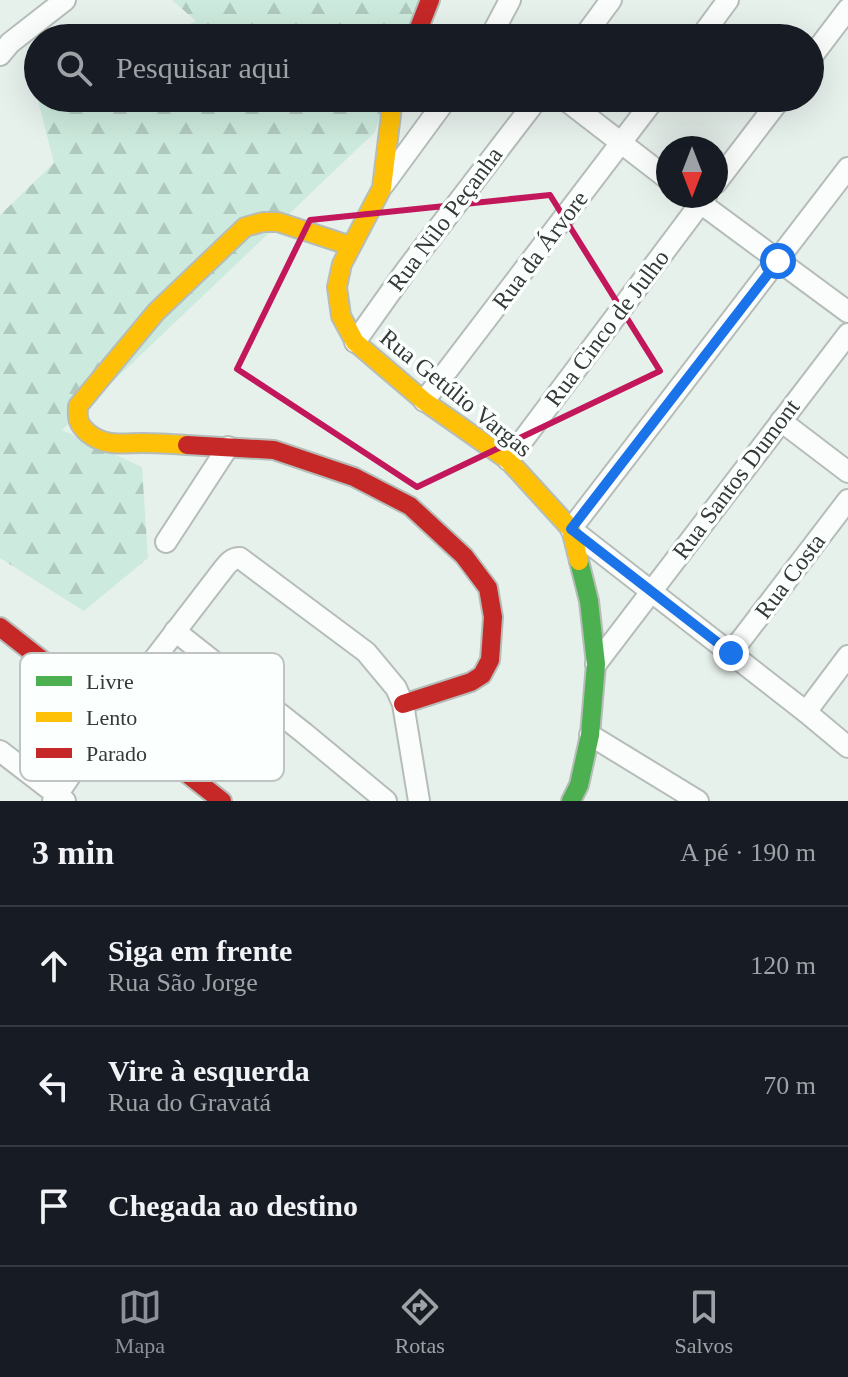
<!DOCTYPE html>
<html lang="pt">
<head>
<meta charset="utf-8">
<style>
	body { margin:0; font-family:"Times New Roman",serif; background:#242831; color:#f1f3f6 }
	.compass { position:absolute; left:656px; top:136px; width:72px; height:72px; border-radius:50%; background:#171b24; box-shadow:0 8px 32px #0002; rotate:180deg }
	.stop { position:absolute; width:24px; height:24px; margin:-18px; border:6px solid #1a73e8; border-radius:50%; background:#fff }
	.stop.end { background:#1a73e8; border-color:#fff; box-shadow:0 2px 8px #0008 }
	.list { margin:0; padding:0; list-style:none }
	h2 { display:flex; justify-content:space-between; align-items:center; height:104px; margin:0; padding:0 32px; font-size:34px }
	h2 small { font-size:26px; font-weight:400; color:#9ea1a6 }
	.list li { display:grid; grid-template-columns:52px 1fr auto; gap:24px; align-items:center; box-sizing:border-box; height:120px; padding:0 32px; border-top:2px solid #363941 }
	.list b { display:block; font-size:30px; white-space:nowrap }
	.list p { margin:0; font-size:26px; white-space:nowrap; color:#9ea1a6 }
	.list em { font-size:26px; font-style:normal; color:#9ea1a6 }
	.icon { flex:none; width:44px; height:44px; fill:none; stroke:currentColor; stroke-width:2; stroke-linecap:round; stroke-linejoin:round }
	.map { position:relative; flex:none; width:848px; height:801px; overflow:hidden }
	.search { position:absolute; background:#171b24; box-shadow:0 8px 32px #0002; left:24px; right:24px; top:24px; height:88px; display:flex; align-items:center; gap:20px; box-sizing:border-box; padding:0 28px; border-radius:44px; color:#9ea1a6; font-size:30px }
	.sheet { height:464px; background:#171b24 }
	nav { display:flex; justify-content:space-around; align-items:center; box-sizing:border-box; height:112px; border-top:2px solid #363941; background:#171b24; font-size:22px; color:#9ea1a6 }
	nav a { display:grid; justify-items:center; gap:4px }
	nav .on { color:#8c9099 }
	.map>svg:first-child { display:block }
	.forest { fill:url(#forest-firs) }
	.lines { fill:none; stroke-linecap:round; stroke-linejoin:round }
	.street-casing { stroke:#b6bdb9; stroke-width:24 }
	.fast-casing { stroke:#b6bdb9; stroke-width:22 }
	.slow-casing { stroke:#b6bdb9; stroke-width:22 }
	.jam-casing { stroke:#b6bdb9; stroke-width:22 }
	.street { stroke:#fbfdfc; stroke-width:20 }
	.fast { stroke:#4caf50; stroke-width:18 }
	.slow { stroke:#ffc107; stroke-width:18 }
	.jam { stroke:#c62828; stroke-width:18 }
	.route { stroke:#1a73e8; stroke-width:10 }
	.marked { fill:none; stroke:#c2185b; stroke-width:6; stroke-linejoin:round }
	.labels { text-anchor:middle; stroke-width:7; stroke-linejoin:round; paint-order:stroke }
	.street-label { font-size:24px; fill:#333a37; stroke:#fbfffd }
	.key { fill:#fbfffd; stroke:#bfc4c2; stroke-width:2 }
	.key-label { font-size:22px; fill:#333a37 }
</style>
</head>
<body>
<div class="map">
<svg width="848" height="801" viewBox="0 0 848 801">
	<defs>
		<pattern id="forest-firs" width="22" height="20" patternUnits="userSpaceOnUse" patternTransform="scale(2)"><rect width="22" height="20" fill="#cceadd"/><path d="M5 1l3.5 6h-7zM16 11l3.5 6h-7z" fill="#b0c9be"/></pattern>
	</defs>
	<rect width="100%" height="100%" fill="#e7f1ec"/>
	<!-- forest -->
	<g class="forest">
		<path d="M172 0H419L406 38H159L196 21Z"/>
		<path d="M38 84V98H386L375 132 62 430 142 467 148 558 84 611 0 558V215L54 163 34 85Z"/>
	</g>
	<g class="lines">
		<!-- street casing -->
		<g class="street-casing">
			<g id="street">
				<path d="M490 38 510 0"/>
				<path d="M583 38 611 0"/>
				<path d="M700 38 728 0"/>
				<path d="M0 55 10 43 65 0"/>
				<path d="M810 59 848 9"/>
				<path d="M563 98 668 179"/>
				<path d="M848 168 571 529 806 712 848 747"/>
				<path d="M716 183 781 98"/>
				<path d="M384 184 447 98"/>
				<path d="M691 196 848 312"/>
				<path d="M355 342 407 269 538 98"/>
				<path d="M424 401 655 98"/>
				<path d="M781 421 848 472"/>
				<path d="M508 460 706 196"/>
				<path d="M166 542 228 447"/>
				<path d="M175 631 304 733 386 801"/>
				<path d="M731 653 848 500"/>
				<path d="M596 664 848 334"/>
				<path d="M806 712 848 656"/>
				<path d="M590 735 698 801"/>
				<path d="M0 751 65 801"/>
				<path d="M53 801 112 714 218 576C224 569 230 557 240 558L366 652 396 688 403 704 419 801"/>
			</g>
		</g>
		<!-- fast casing -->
		<g class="fast-casing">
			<path id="fast" d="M571 801 579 785 590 735 596 664 589 601 579 561"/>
		</g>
		<!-- slow casing -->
		<g class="slow-casing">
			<g id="slow">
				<path d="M393 98 382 188 342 264 337 287 341 316 355 342 424 401 508 460 571 529 579 561"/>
				<path d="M187 445C172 444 157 443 143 443 122 443 105 447 88 433 78 424 77 419 78 406L156 312 245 227 263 222H278L351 246"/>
			</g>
		</g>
		<!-- jam casing -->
		<g class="jam-casing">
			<g id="jam">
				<path d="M415 38 430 0"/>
				<path d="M187 445 274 450 354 477 410 506 464 556 488 588 493 617 490 660 482 675 471 682 403 704"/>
				<path d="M0 627 222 801"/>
			</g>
		</g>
		<!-- street -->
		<use href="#street" class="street"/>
		<!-- fast -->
		<use href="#fast" class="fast"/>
		<!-- slow -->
		<use href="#slow" class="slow"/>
		<!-- jam -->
		<use href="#jam" class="jam"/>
	</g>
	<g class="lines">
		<!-- route -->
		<path class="route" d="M731 653 571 529 778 261"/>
	</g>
	<!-- marked area -->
	<path class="marked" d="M550 195 660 371 417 487 237 369 310 220Z"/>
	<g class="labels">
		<!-- street labels -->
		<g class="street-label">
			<text transform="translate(445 219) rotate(-53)" y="8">Rua Nilo Peçanha</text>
			<text transform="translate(540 250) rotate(-53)" y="8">Rua da Árvore</text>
			<text transform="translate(607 328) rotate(-53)" y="8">Rua Cinco de Julho</text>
			<text transform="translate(456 393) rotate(39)" y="8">Rua Getúlio Vargas</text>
			<text transform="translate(736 479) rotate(-53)" y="8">Rua Santos Dumont</text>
			<text transform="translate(790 576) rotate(-53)" y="8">Rua Costa</text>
		</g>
	</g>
	<!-- legend -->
	<rect x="20" y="653" width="264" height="128" rx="12" class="key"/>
	<rect x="36" y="676" width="36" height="10" fill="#4caf50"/>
	<rect x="36" y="712" width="36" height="10" fill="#ffc107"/>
	<rect x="36" y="748" width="36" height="10" fill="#c62828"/>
	<g class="key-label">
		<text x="86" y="689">Livre</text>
		<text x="86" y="725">Lento</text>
		<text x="86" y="761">Parado</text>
	</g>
</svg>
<svg class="compass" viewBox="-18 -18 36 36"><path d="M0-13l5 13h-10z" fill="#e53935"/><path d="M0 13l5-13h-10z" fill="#9ea1a6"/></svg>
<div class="stop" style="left:778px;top:261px"></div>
<div class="stop end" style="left:731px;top:653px"></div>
<div class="search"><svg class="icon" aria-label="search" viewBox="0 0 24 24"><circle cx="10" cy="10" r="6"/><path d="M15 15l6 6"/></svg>Pesquisar aqui</div>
</div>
<section class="sheet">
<h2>3 min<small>A pé · 190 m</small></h2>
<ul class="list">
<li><svg class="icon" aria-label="ahead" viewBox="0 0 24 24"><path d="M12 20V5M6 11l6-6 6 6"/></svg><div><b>Siga em frente</b><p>Rua São Jorge</p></div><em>120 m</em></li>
<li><svg class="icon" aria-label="left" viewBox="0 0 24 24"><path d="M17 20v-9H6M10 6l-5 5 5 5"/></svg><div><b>Vire à esquerda</b><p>Rua do Gravatá</p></div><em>70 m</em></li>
<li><svg class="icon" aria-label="arrive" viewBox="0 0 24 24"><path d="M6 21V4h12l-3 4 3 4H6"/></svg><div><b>Chegada ao destino</b></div></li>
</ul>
</section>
<nav>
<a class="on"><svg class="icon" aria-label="map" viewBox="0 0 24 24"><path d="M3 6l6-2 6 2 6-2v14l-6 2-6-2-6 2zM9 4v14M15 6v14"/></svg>Mapa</a>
<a><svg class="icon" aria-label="directions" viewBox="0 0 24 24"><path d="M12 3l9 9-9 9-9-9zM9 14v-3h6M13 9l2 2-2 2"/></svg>Rotas</a>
<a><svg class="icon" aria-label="saved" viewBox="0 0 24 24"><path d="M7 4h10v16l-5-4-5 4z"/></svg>Salvos</a>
</nav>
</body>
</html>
